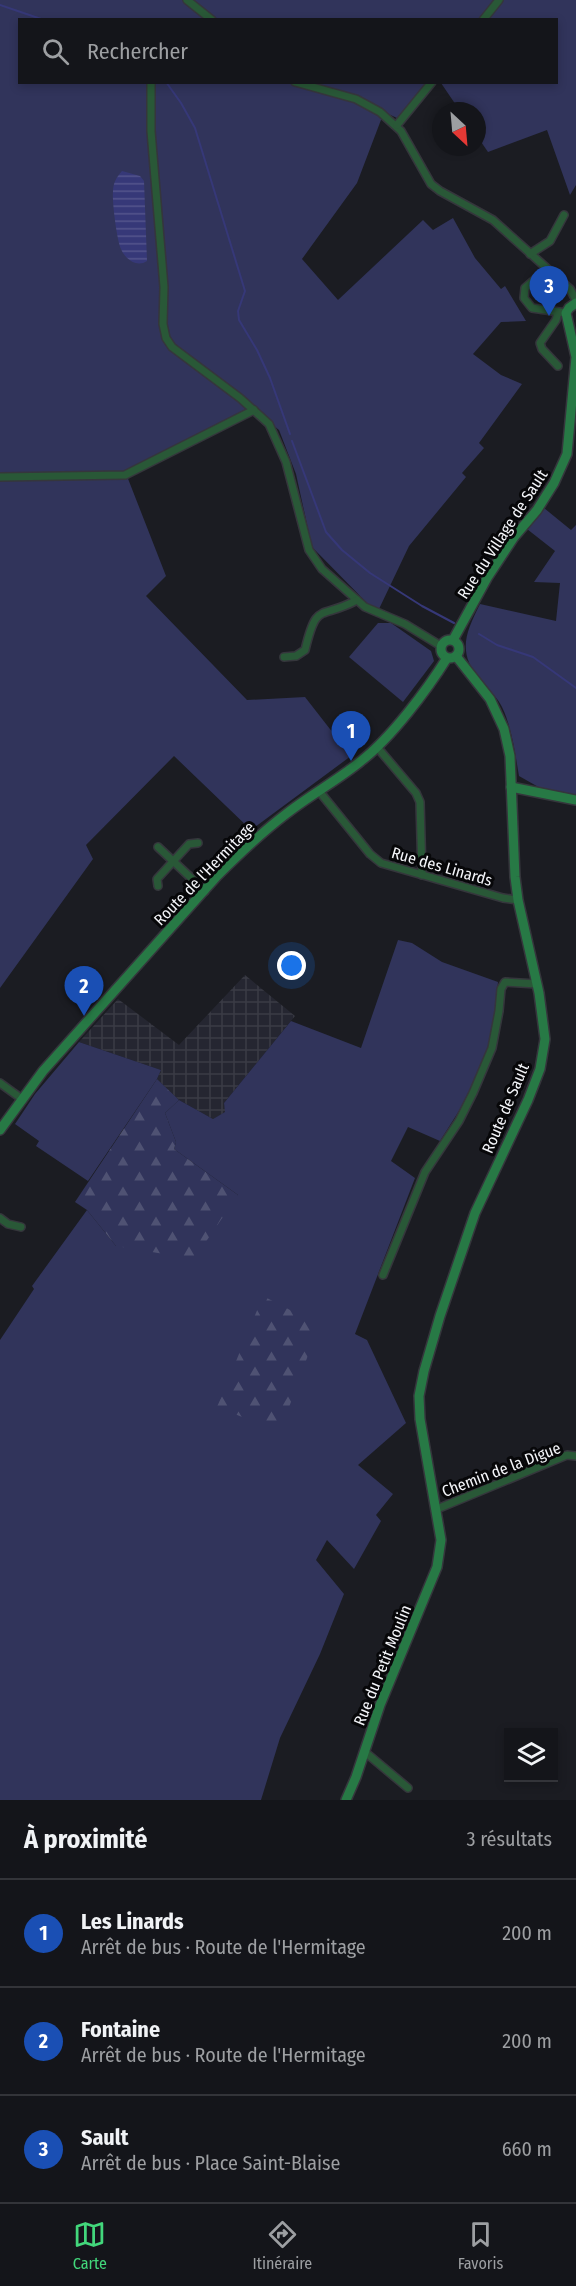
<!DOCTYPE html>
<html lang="fr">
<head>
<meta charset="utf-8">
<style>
	body { margin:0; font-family:"Fira Sans Condensed",sans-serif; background:#1d1e23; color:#f1f3f6 }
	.controls { position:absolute; right:18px; bottom:18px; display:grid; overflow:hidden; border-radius:0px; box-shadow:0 3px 9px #0003 }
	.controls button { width:54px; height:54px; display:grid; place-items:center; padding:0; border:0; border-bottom:2px solid #333439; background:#14151a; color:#f1f3f6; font:30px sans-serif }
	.compass { position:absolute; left:432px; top:102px; width:54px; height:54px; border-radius:50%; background:#14151a; box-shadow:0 3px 9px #0003; rotate:154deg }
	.you { position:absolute; left:292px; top:966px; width:21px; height:21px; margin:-15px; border:4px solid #fff; border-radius:50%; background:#1a73e8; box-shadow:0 0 0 9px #1a73e833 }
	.badge { display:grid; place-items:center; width:39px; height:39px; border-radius:50%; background:#42d77b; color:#fff; font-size:20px; font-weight:700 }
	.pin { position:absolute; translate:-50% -50px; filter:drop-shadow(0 2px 3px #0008) }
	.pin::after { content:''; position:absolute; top:32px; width:21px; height:18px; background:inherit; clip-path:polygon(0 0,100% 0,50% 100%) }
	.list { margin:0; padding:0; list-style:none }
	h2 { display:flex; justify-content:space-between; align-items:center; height:78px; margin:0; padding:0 24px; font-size:26px }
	h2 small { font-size:20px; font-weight:400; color:#9d9fa2 }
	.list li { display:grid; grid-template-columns:39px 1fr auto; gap:18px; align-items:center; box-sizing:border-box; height:108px; padding:0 24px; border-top:2px solid #333439 }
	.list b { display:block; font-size:22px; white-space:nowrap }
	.list p { margin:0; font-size:20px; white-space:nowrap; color:#9d9fa2 }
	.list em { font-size:20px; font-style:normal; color:#9d9fa2 }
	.icon { flex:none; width:33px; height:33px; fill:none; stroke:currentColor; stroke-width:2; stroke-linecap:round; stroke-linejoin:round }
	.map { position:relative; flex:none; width:576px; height:1800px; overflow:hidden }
	.search { position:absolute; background:#14151a; box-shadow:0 3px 9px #0003; left:18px; right:18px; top:18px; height:66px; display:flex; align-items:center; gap:15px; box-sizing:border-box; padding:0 21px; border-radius:0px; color:#9d9fa2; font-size:22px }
	.sheet { height:402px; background:#14151a }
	nav { display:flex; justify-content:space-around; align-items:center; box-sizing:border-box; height:84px; border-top:2px solid #333439; background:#14151a; font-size:16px; color:#9d9fa2 }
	nav a { display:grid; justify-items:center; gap:3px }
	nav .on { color:#42d77b }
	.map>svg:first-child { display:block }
	.industrial { fill:url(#industrial-grid) }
	.green { fill:#31345b }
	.forest { fill:url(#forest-firs) }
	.water { fill:url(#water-rules) }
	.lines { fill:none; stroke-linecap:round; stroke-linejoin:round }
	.stream { stroke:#363878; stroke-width:2 }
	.street-casing { stroke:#35363c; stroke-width:10 }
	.secondary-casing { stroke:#35363c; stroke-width:12 }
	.street { stroke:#295837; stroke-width:7 }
	.secondary { stroke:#277945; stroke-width:9 }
	.labels { text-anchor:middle; stroke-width:6; stroke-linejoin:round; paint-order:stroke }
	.street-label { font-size:16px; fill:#f4f5f9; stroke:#070709 }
</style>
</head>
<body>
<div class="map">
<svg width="576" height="1800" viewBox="0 0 576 1800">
	<defs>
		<pattern id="industrial-grid" width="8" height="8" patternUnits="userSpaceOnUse" patternTransform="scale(1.5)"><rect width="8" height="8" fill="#252631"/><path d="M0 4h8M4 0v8" fill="none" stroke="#3a3b45"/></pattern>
		<pattern id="forest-firs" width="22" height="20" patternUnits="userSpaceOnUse" patternTransform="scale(1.5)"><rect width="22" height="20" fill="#31345b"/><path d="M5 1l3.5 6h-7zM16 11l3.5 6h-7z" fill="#4f5273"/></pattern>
		<pattern id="water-rules" width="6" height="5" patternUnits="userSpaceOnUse" patternTransform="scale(1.5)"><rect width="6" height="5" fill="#363878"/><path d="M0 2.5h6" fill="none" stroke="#54558c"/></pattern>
	</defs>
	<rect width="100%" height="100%" fill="#1b1c22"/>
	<!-- industrial -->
	<path class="industrial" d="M245 975 295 1016 224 1103 226 1112 213 1119 179 1100 157 1079 161 1070 79 1042 118 999 179 1045Z"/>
	<!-- green -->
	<g class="green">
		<path d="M0 0H576V185L570 195 547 130 488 152 477 136V111H460L441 83 556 82V20H20V82L428 83 397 118 384 112 357 183 302 259 338 300 423 220 433 230 453 218 475 258 501 289 505 286 526 321 501 322 473 354 501 375 522 384 479 443 484 448 462 473 466 477 409 546 379 609 370 606 312 547 296 474 279 430 257 412 125 471 166 576 146 596 247 700 305 697 351 756 251 830 174 756 86 845 93 859 0 988Z"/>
		<path d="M544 508 571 530 576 525V795L549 793 519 776C515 753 512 728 502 707 498 698 488 689 481 681 457 653 465 634 480 604L556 621 560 583 534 582 555 551 527 529Z"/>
		<path d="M378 623H391L431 651 434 661 403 702 349 657Z"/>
		<path d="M398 940 412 943 442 962 498 982 491 1051 469 1095 440 1141 408 1127 391 1161 415 1178 355 1334 367 1340 406 1423 358 1465 393 1494 376 1515 381 1521 354 1569 327 1540 316 1560 344 1594 320 1654 280 1738 261 1800H0V1340L34 1289 32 1286 87 1210 116 1246 238 1195 174 1149 176 1142 165 1113 179 1100 213 1119 225 1112 224 1103 291 1021 361 1048Z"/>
		<path d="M79 1042 161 1070 157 1079 88 1181 36 1146 39 1141 15 1124 35 1094Z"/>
	</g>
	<!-- forest -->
	<g class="forest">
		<path d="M157 1079 179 1100 165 1113 176 1142 174 1149 238 1195 194 1259 116 1246 87 1210 75 1202Z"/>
		<path d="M263 1296 319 1325 280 1432 217 1407Z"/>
	</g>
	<!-- water -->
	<path class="water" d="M122 171 140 176 144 181 147 261C137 268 125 259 121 249 117 241 112 202 113 192 113 183 116 178 122 171Z"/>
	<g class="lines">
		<!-- stream -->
		<g class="stream">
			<path d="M0 5 44 20"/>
			<path d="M166 82 181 103 195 128 245 291 238 311 239 320 257 350 270 378 290 434"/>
			<path d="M292 441 326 532 342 550 370 573 422 606 454 623"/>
			<path d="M479 634 497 645 533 657 576 688"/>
		</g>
		<!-- street casing -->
		<g class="street-casing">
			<g id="street">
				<path d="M187 0 212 20"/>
				<path d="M483 20 499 0"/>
				<path d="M151 82V131L164 287 163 324 166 338 172 347 240 398 269 424 286 462 309 550 322 569 365 607 405 624 441 646"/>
				<path d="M295 82 356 99 380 112 401 131 431 184 440 191 493 220 570 289 576 300"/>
				<path d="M397 125 432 82"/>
				<path d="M530 254 550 241 564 215"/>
				<path d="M547 269 525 288 524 298 532 308 566 313"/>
				<path d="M558 312 556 320 540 343 542 349 558 366"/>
				<path d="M0 477 125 475 254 410"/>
				<path d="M284 657 296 656 305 650C317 600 320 620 357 600"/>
				<path d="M377 747 416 793 420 802 422 875"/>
				<path d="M319 791 370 854 381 863 503 898 518 900"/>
				<path d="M158 847 205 891"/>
				<path d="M158 886 157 879 189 844 198 843"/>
				<path d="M0 1083 22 1099"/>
				<path d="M0 1218 8 1224 21 1227"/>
				<path d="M383 1275 425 1172 459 1121 473 1093 492 1048 499 1011 501 989 505 982 537 984"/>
				<path d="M437 1509 567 1455 576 1456"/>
				<path d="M365 1752 408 1788"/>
			</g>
		</g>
		<!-- secondary casing -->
		<g class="secondary-casing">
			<g id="secondary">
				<circle cx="450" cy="649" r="9"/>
				<path d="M453 640 487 578 514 537 537 510 554 483 567 454 576 357 566 313 569 308 576 303"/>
				<path d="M511 787 576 800"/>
				<path d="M0 1130 43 1071 217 876C239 854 261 833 286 814 310 795 338 780 361 761 391 738 427 690 447 658"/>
				<path d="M346 1800 356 1777 380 1705 437 1567 441 1540 420 1419 419 1396 424 1371 440 1316 475 1213 528 1100 540 1069 545 1039 539 993 518 900 515 877 510 756 504 729 490 699 456 656"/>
			</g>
		</g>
		<!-- street -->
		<use href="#street" class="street"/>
		<!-- secondary -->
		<use href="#secondary" class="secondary"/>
	</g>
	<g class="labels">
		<!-- street labels -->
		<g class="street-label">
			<text transform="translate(502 534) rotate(-57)" y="6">Rue du Village de Sault</text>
			<text transform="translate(442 866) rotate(16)" y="6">Rue des Linards</text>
			<text transform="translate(204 873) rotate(-46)" y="6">Route de l'Hermitage</text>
			<text transform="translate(505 1108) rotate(-67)" y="6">Route de Sault</text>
			<text transform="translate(501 1469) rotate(-21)" y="6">Chemin de la Digue</text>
			<text transform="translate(382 1665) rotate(-68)" y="6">Rue du Petit Moulin</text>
		</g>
	</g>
</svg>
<div class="controls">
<button><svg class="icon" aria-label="layers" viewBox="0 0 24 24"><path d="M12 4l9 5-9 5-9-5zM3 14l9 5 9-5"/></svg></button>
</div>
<svg class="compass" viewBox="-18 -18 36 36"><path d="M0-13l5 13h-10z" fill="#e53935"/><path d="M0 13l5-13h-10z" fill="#9d9fa2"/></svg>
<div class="you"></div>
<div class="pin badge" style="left:351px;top:761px;background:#1a4fb4">1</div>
<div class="pin badge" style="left:84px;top:1016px;background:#1a4fb4">2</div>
<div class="pin badge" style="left:549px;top:316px;background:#1a4fb4">3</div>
<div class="search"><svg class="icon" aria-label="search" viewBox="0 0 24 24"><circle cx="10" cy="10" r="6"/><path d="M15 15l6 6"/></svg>Rechercher</div>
</div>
<section class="sheet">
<h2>À proximité<small>3 résultats</small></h2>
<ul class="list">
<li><span class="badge" style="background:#1a4fb4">1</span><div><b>Les Linards</b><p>Arrêt de bus · Route de l'Hermitage</p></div><em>200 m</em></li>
<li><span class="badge" style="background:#1a4fb4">2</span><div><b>Fontaine</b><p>Arrêt de bus · Route de l'Hermitage</p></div><em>200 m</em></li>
<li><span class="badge" style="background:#1a4fb4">3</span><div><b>Sault</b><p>Arrêt de bus · Place Saint-Blaise</p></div><em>660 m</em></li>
</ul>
</section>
<nav>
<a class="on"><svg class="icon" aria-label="map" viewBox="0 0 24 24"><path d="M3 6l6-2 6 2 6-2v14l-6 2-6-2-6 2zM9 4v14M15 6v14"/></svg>Carte</a>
<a><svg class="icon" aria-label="directions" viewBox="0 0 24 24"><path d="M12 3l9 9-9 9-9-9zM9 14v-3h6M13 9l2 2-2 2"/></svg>Itinéraire</a>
<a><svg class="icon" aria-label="saved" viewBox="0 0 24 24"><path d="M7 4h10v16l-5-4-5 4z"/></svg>Favoris</a>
</nav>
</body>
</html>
